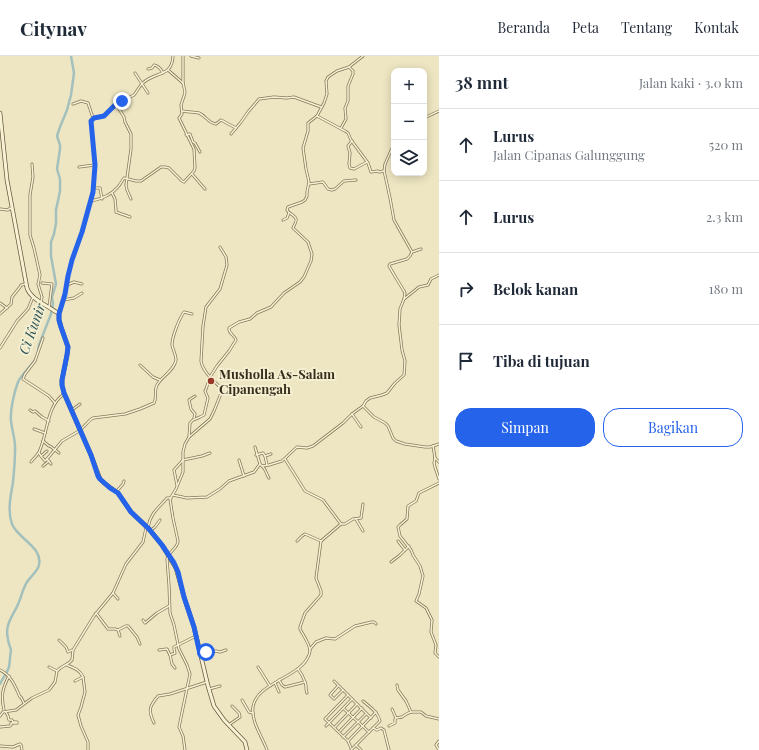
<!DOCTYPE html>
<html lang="id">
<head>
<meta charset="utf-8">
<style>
	body { margin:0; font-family:"Playfair Display",serif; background:#f6f6f7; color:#1f2937 }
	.controls { position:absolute; right:12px; top:12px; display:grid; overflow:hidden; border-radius:8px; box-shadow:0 2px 10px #0003 }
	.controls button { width:36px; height:36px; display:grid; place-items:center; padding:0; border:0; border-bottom:1px solid #e0e1e3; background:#fff; color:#1f2937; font:20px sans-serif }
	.stop { position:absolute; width:12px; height:12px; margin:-9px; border:3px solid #2563eb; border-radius:50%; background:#fff }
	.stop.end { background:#2563eb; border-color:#fff; box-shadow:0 1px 4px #0008 }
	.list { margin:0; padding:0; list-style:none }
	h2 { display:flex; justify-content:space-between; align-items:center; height:52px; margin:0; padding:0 16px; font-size:17px }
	h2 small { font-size:13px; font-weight:400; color:#747a83 }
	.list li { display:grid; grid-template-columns:26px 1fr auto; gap:12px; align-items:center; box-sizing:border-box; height:72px; padding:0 16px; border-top:1px solid #e0e1e3 }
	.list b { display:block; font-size:15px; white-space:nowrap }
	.list p { margin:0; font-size:13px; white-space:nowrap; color:#747a83 }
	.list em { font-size:13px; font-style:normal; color:#747a83 }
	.actions { display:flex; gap:8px; padding:12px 16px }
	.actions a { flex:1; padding:9px 0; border:1px solid #2563eb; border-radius:16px; text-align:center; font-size:14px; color:#2563eb }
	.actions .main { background:#2563eb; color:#fff }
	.icon { flex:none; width:22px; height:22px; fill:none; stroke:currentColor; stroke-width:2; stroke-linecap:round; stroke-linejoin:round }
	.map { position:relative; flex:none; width:439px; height:694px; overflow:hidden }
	header { display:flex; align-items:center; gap:24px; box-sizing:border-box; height:56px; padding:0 20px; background:#fff; border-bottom:1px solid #e0e1e3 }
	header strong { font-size:19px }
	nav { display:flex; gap:22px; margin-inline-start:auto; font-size:14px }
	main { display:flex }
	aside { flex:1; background:#fff }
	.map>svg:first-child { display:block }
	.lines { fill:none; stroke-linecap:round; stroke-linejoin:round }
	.river { stroke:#a4c0bc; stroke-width:2.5 }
	.street-casing { stroke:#877859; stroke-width:3 }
	.secondary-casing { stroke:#69593d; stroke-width:4.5 }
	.street { stroke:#f8f2d5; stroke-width:1.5 }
	.secondary { stroke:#f8f2d5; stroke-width:3 }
	.route { stroke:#2563eb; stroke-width:5 }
	.poi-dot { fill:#96372a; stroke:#f5efd1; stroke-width:1.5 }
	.labels { text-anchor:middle; stroke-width:4; stroke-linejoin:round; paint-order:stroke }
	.poi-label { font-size:13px; font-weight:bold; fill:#372d1d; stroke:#f5efd1; text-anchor:start }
	.water-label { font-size:14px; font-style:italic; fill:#2d5457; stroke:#f5efd1 }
</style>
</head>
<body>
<header>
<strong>Citynav</strong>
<nav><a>Beranda</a><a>Peta</a><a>Tentang</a><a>Kontak</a></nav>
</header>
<main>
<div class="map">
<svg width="439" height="694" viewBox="0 0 439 694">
	<rect width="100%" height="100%" fill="#eee6c2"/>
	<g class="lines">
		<!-- river -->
		<g class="river">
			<path d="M38 295 39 289 51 258 53 248 52 241 56 228 51 200V186L54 178 56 167V154L60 135V123L57 113 60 93V89L57 80 60 71 67 54 71 39 74 17 71 0"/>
			<path d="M0 628C3 622 7 617 9 611 10 605 10 599 11 594 10 590 8 587 8 583 4 568 14 559 19 546 22 539 23 532 27 526 30 521 38 515 39 509 43 491 18 483 12 468 7 454 11 439 13 426 14 416 15 405 15 395 16 385 12 375 11 365 10 354 14 337 18 326 22 317 31 311 36 302"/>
		</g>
		<!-- street casing -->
		<g class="street-casing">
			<g id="street">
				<path d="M183 0V27"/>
				<path d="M191 0 199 2"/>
				<path d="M148 13 152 12 154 9C159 10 161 13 163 17"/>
				<path d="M135 17 148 37"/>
				<path d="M73 48 81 45 88 47 93 62"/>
				<path d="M116 48 124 61 125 66 131 78V93L126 129 127 134 131 143"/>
				<path d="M182 55C187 56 194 56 199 57 206 60 208 67 216 68L221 64 236 72"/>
				<path d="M317 60 345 75 348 77 351 84 368 107 371 116 378 115 379 116 384 115"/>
				<path d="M424 62 439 55"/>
				<path d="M341 72 346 63 345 52 348 45V30L353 18V15L349 11"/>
				<path d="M231 78 241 66 248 56 259 43 274 41 287 42 294 41 321 51"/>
				<path d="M186 79 190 78 193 86 195 87 200 96"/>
				<path d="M352 85 348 90 350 97 349 108 350 112 354 113 367 106"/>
				<path d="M394 88 385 108 384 115 385 119 390 142 394 164 412 196 410 200 407 203 390 208 389 210 396 222 404 235 405 237 404 243"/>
				<path d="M32 108 33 121 30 139V179L34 192 40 219 38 228 42 241 41 246"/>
				<path d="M79 111 95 109"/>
				<path d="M192 118 205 133"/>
				<path d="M309 128 323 126 328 133 332 134 335 133 344 125 356 124"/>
				<path d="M94 132H100L102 143"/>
				<path d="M112 137 115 143 116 154V156L130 161"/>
				<path d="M91 145C101 143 110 140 117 132 120 129 122 125 124 122L136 125H141L161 111H165L169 112 182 125 184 126 194 115 195 112 194 93 179 62 182 58 181 49 184 40 185 36 183 27 168 14"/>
				<path d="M0 153 8 154 10 152 11 153"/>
				<path d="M283 164 287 162 289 157"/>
				<path d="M412 196 421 193"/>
				<path d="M42 227 52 228 49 251"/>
				<path d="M67 229 74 226 82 228"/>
				<path d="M63 244 74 242 82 237"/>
				<path d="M0 247 7 252"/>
				<path d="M0 258 11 248 12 241 20 231 21 229 26 228"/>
				<path d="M59 258 65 238 68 220 72 204 82 176 93 136 95 109 91 65 94 62 104 60 116 48 134 39C138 34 139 30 144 26 157 15 172 21 173 0"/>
				<path d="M43 282 35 305 25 318 23 323 49 340 55 347"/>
				<path d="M0 292 17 265 28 253 33 241"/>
				<path d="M140 309 153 321 160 324"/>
				<path d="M363 350 366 345 370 342 382 339 387 337 395 327 404 319 405 305 402 294 399 269 400 253 404 243 419 231 428 229 431 223 439 219"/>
				<path d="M30 354 33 356 35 355 42 361 49 365"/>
				<path d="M72 354 80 348"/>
				<path d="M352 358 361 371"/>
				<path d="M194 362 195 358 191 353 189 344 195 340"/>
				<path d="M34 373 45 377"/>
				<path d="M80 374C85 370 88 365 93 362L125 358 140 353 154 347C157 341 154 334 157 329 162 320 174 315 176 304 176 299 173 294 172 289 172 281 179 263 184 256L192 258"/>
				<path d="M189 381 210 363 214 355 222 335 221 332C213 324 203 316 201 305L203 270 206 251 220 233 227 209 226 201 220 191"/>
				<path d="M43 385 49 390"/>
				<path d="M50 390 59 397"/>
				<path d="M433 390 435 402 434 407 435 411 439 423"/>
				<path d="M255 391 260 408"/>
				<path d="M39 397 41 400 47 395"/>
				<path d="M256 399 263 397 265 400"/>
				<path d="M41 400 45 405 47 403 51 408"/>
				<path d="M435 402 439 406"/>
				<path d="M47 403 62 385 79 375"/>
				<path d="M285 403 305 435 323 444 341 468H345L353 463 361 462 363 448"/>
				<path d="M239 404 244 420"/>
				<path d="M31 406C33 403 37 400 39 396 48 378 46 350 64 338"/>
				<path d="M267 409 265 400 271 398"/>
				<path d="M43 410 49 405"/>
				<path d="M262 410C266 413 266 418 269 422"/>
				<path d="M439 427 419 437 416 445 408 450 407 463 400 469 398 471 400 480 411 494 413 499 420 510 423 520 419 538 416 545 426 552 432 564 431 576 436 589 435 597 439 601"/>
				<path d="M177 429 174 414 183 404 202 400 210 397"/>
				<path d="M116 436 123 428 124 425"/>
				<path d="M173 439 187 442 207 441 220 433 229 425 254 416 260 408 262 410 269 409 282 405 297 391 307 392 313 390 343 367 352 358 363 350 374 361 385 367 388 370 393 382 396 385 405 388 425 391H430L439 388"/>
				<path d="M356 463 363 475"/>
				<path d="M148 471C151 456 158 453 167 442H171"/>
				<path d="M151 474 155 471 160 464"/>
				<path d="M297 485 302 480 305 478 321 485"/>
				<path d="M398 485 405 494"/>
				<path d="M391 506 400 499 409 490"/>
				<path d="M113 537 118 543"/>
				<path d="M96 557 108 573H115L118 574 126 570H128L137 581 140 588"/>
				<path d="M143 564 145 567 157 557 169 550"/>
				<path d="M118 574 120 580"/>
				<path d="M59 584 66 591 68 596 72 594"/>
				<path d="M310 593 316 586 326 582 335 583 355 570 372 566H374L376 568"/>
				<path d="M159 594 167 593 170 599"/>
				<path d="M200 598 216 595 220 596 226 594"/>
				<path d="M67 609C74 612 80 614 83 621L75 625"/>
				<path d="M49 611 57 615"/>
				<path d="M258 611 270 630"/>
				<path d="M175 612 172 608 170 599 175 597 174 593V591L196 580"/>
				<path d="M298 613 302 619 305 626"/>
				<path d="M0 614C11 619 15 630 20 641H21L24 647"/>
				<path d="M83 621 85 636 81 651 78 659 81 670 88 686V694"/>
				<path d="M279 624 282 629 285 631 305 626C307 629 305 633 307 637"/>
				<path d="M334 625 371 662"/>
				<path d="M275 627 279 636"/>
				<path d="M397 629 398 634 406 645 411 656H421L426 660 439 663"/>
				<path d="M338 630 330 639 334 643 343 634"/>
				<path d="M209 633 220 630"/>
				<path d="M348 639 325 663 348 685 349 684 376 656"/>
				<path d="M242 644 249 656 253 657"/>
				<path d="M344 653 369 676"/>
				<path d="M392 653 396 662"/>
				<path d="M4 654C1 640 2 633 9 620"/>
				<path d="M0 660 3 656 16 654 32 642 49 634 55 626 57 615C61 610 68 609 72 604L73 594 94 560 113 537 126 508 143 486 146 472"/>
				<path d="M154 667C148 654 149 651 158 640L170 638 207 626"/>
				<path d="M230 668 240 661 239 657 232 650"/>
				<path d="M326 670 352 643"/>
				<path d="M389 670 395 667V663C397 661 399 662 402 661 405 659 407 657 411 656"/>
				<path d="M0 671 10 670 11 669V667H17V666H13L12 664H9L8 660 6 656"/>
				<path d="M335 671 357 648"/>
				<path d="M373 672 377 674 381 672 384 674 389 694"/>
				<path d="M340 675 362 652"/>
				<path d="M343 681 366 658"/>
				<path d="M348 685 351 692"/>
				<path d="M356 689 361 694"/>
				<path d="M0 690 13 691 20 688 21 689 22 694"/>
				<path d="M185 694 183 680 179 671 190 618 187 609 179 593 174 569 170 557 169 529 167 503C169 495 178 492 178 485L173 462 170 443 176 433 183 416V396L185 388 189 381 190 367 193 364 200 361 204 359 208 342 205 335 206 333 210 321 217 310 229 295 236 284C235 279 228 278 229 272L239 266 250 263 257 257 271 251 284 237 300 226 304 221 311 205 312 198 308 186 293 172C294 170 297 164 296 163 296 160 289 158 287 154L288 151 302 146 305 144 307 140V136L309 126 306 113 303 92 308 75V67L317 60 324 47 327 38 326 25 328 21 337 15 349 11 363 0"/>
				<path d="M267 694C262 680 251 666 253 651 256 628 296 622 307 603 308 601 310 598 310 595 310 588 303 579 300 573V571L305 557 321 539V535L316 522 321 485 341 468"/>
				<path d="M351 694 380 665C378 656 370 651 363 645"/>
				<path d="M439 694 436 689 439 685"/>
			</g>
		</g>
		<!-- secondary casing -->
		<g class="secondary-casing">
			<path id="secondary" d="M0 57 7 124 27 232C31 244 49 250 59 258V264L61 271 68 291 67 299 62 324V329L64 337 91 399 100 423 104 427 118 437 131 456 149 473 162 489 176 512 184 541 194 571 208 630 214 650 224 664 245 686 247 694"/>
		</g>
		<!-- street -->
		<use href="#street" class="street"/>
		<!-- secondary -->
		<use href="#secondary" class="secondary"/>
	</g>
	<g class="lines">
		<!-- route -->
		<path class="route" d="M122 45 116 48 104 60 94 62 91 65 95 109 93 136 82 176 72 204 68 220 65 238 59 258V264L61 271 68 291 67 299 62 324V329L64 337 91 399 98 420 100 423 110 432 118 437 131 456 149 473 162 489 174 507 178 516 184 541 194 571 200 598 206 596"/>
	</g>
	<!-- markers -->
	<circle class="poi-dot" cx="211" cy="325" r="4"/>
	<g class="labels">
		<!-- poi labels -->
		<g class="poi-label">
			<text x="219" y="323">Musholla As-Salam<tspan x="219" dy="15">Cipanengah</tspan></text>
		</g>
		<!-- water labels -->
		<g class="water-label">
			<text transform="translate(32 273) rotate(-70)" y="5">Ci Kunir</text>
		</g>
	</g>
</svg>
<div class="controls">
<button>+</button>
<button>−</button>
<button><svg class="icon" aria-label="layers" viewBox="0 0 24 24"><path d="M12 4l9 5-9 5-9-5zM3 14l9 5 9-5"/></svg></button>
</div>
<div class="stop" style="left:206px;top:596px"></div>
<div class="stop end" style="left:122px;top:45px"></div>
</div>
<aside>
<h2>38 mnt<small>Jalan kaki · 3.0 km</small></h2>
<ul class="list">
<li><svg class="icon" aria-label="ahead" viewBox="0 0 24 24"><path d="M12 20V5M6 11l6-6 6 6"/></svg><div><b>Lurus</b><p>Jalan Cipanas Galunggung</p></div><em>520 m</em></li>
<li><svg class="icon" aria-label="ahead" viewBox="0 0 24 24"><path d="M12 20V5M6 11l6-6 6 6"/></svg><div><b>Lurus</b></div><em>2.3 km</em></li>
<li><svg class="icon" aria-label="right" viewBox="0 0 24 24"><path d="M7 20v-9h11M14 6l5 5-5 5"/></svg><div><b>Belok kanan</b></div><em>180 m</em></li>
<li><svg class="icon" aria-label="arrive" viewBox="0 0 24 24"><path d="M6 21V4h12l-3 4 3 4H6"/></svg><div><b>Tiba di tujuan</b></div></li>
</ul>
<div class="actions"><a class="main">Simpan</a><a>Bagikan</a></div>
</aside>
</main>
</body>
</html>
